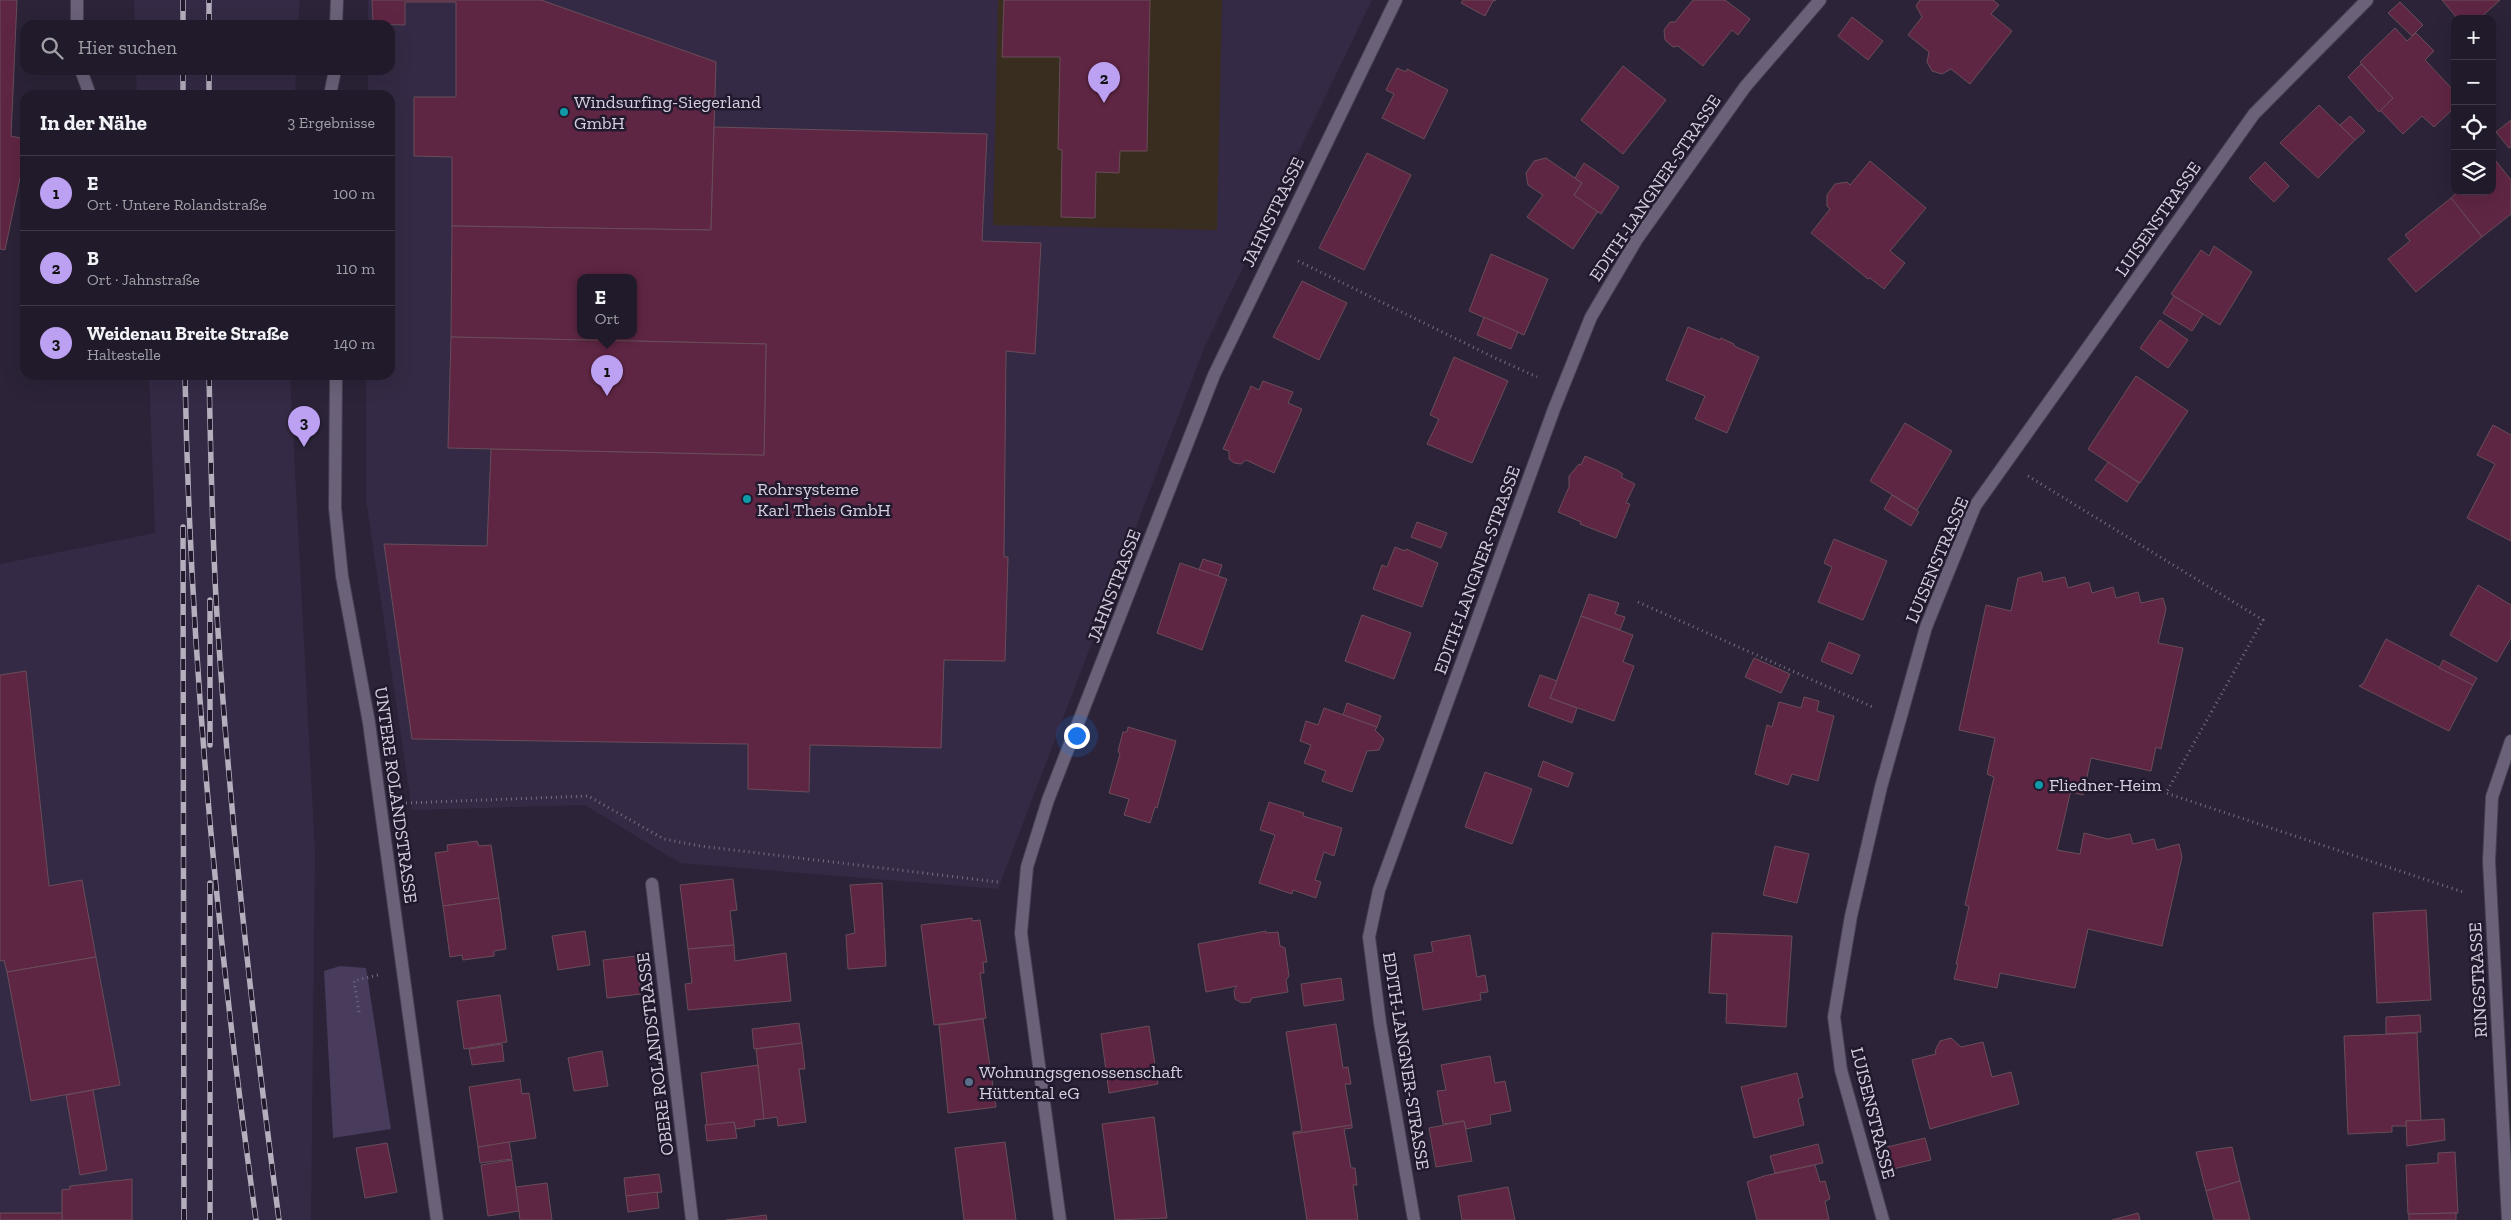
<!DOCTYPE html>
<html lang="de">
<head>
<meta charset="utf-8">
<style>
	body { margin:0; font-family:"Zilla Slab",serif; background:#292332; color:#f1f3f6 }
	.controls { position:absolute; right:15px; top:15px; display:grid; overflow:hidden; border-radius:10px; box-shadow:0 5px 20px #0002 }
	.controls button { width:45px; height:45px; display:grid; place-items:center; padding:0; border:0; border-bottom:1px solid #3e3847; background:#211a2a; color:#f1f3f6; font:25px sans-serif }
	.you { position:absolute; left:1076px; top:735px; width:18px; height:18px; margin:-12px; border:4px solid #fff; border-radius:50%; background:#1a73e8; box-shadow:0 0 0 8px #1a73e833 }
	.badge { display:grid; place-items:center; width:32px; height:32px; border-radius:50%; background:#bca0f2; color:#111; font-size:16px; font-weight:700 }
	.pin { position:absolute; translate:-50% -41px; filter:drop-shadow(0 1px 2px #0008) }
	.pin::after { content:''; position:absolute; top:26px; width:18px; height:15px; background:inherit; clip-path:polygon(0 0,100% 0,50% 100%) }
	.popup { position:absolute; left:577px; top:274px; width:60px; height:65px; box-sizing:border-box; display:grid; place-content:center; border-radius:10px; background:#211a2a; filter:drop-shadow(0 1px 4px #0005); font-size:16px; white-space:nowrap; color:#a2a1a8 }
	.popup b { font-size:19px; color:#f1f3f6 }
	.popup::after { content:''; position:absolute; left:50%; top:100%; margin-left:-10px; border:10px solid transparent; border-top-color:#211a2a }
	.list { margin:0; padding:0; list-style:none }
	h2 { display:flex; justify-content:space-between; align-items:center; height:65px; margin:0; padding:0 20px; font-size:21px }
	h2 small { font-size:16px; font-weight:400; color:#a2a1a8 }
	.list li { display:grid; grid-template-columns:32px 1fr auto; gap:15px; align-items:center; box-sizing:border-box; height:75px; padding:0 20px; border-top:1px solid #3e3847 }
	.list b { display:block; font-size:19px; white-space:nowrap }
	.list p { margin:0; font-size:16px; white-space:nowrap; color:#a2a1a8 }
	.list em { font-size:16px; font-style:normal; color:#a2a1a8 }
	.icon { flex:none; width:28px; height:28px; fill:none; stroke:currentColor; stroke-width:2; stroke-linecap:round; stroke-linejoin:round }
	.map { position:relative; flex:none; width:2511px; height:1220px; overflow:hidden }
	.search { position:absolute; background:#211a2a; box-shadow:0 5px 20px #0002; left:20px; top:20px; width:375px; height:55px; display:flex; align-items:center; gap:12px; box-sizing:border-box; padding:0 18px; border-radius:15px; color:#a2a1a8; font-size:19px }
	.panel { position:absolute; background:#211a2a; box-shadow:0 5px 20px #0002; left:20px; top:90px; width:375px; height:290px; border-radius:15px }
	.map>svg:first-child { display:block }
	.built { fill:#352a45; fill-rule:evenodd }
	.education { fill:#392d1f }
	.green { fill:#483b5b }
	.building { fill:#5f2643; stroke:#684d59; fill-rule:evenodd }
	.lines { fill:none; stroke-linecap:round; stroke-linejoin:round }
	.minor-casing { stroke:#463f51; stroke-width:14 }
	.tertiary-casing { stroke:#463f51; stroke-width:14 }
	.path { stroke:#766e80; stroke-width:3; stroke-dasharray:1 4; stroke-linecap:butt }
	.minor { stroke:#6b627a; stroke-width:12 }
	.tertiary { stroke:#6b627a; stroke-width:12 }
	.rail-casing { stroke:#b4aebd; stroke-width:5.5 }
	.rail { stroke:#22192e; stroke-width:4; stroke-dasharray:11; stroke-linecap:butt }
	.culture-dot { fill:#0f9aa8; stroke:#22192e; stroke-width:2 }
	.service-dot { fill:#5c6f8a; stroke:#22192e; stroke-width:2 }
	.labels { text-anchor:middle; stroke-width:5; stroke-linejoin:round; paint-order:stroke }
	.poi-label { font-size:18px; fill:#d5d0de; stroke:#22192e; text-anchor:start }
	.street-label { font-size:18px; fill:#d5d0de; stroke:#22192e }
</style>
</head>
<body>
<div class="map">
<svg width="2511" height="1220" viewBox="0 0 2511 1220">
	<rect width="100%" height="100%" fill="#2c2338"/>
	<!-- built -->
	<g class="built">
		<path d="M134 0H300L298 25H135Z"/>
		<path d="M368 0H1372L1205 346 998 889 680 863 585 805 412 810 366 500V375H390V95H368V70H390V25H368ZM581 277H633V335H581Z"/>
		<path d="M136 70H296L295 95H137Z"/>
		<path d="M149 375H290L315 852 311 1220H0V564L155 533Z"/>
	</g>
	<!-- education -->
	<path class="education" d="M998 0H1222L1217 230 993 225Z"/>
	<!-- green -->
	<path class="green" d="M340 966 366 968 391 1129 333 1138 324 971Z"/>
	<!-- building -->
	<g class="building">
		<path d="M0 0H17L11 136 25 139V154L5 250 0 249Z"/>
		<path d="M372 0H541L716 62 711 230 452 226V157L414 156V97H456V2H405V25L373 24Z"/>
		<path d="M1004 0H1150L1147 151H1120L1119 173 1096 172 1095 218 1061 217 1062 150 1058 149 1060 57H1002Z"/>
		<path d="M1463 0H1496L1493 1 1485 16 1461 3Z"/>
		<path d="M1693 0H1725L1750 19 1738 35 1732 30 1703 66 1678 46 1673 47 1665 40 1664 30 1670 22H1675Z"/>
		<path d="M1920 0H1993L1999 5 1991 14 2012 31 1970 84 1951 69 1942 74 1932 71 1927 62 1929 52 1908 35 1922 17 1916 6Z"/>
		<path d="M2442 0H2500L2479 19H2458Z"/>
		<path d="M2400 2 2423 25 2412 36 2388 13Z"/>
		<path d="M1852 17 1883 41 1868 60 1838 36Z"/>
		<path d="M2395 28 2407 41 2416 33 2434 51 2425 60 2455 92V107L2434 127 2422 116 2403 134 2380 110 2393 98 2360 62Z"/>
		<path d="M2361 64 2393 98 2379 112 2348 77Z"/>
		<path d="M1623 66 1666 100 1623 154 1581 120Z"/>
		<path d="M1397 68 1406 72 1407 69 1448 90 1424 139 1382 118 1394 94 1386 90Z"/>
		<path d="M2319 105 2355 140 2318 178 2280 143Z"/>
		<path d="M2350 116 2365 131 2355 140 2340 125Z"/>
		<path d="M2511 120V147L2509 148 2496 132Z"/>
		<path d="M714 127 987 134 982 241 1041 243 1035 354 1006 351 1004 557H1008L1005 661 944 660 941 748 810 745 809 792 748 789V744L412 739 384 544 487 546 491 449 764 455 766 344 451 337 452 226 711 230ZM581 277H633V335H581Z"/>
		<path d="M1367 153 1411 175 1364 270 1319 248Z"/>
		<path d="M1546 158 1582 183 1574 195 1598 211 1573 249 1527 217 1543 195 1528 185 1526 173 1534 161Z"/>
		<path d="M1870 161 1926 208 1890 251 1905 263 1884 289 1870 278 1868 279 1811 233 1830 209 1827 206V195L1835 184 1847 182 1850 185Z"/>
		<path d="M2496 161 2511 180V214L2482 237 2451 198 2459 191H2492V164Z"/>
		<path d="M2265 162 2289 186 2274 202 2249 178Z"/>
		<path d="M1584 163 1619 187 1601 214 1574 195 1582 183 1575 178Z"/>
		<path d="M2451 198 2482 237 2416 292 2388 259 2410 241 2405 235Z"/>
		<path d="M2214 246 2252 272 2220 325 2171 294 2201 250 2209 256Z"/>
		<path d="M1491 254 1548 279 1524 335 1469 311Z"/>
		<path d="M1302 281 1347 303 1319 360 1273 337Z"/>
		<path d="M2174 296 2203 314 2192 331 2163 313Z"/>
		<path d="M1484 317 1518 332 1511 349 1477 335Z"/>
		<path d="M2160 320 2188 340 2168 368 2140 348Z"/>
		<path d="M1688 327 1720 340 1721 338 1734 344V346L1759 357 1727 433 1695 419 1705 396 1666 380Z"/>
		<path d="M451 337 766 344 764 455 448 448Z"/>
		<path d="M1454 357 1508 381 1472 463 1427 444 1439 419 1430 415Z"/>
		<path d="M2136 376 2188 411 2140 483 2088 449Z"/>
		<path d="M1263 381 1293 392 1288 403 1302 409 1274 473 1246 460 1241 464 1234 463 1229 459V451L1223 449 1251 386 1259 390Z"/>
		<path d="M1905 423 1952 451 1917 510 1870 481Z"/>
		<path d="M2493 425 2511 435V541L2467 518 2495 464 2477 455Z"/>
		<path d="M1585 456 1617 470 1623 474 1621 477 1635 484 1626 503 1630 504 1616 538 1580 524 1581 522 1558 512 1569 487V476L1579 464 1581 465Z"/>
		<path d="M2108 462 2139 483 2127 502 2095 480Z"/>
		<path d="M1892 495 1919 512 1911 526 1884 509Z"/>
		<path d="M1417 522 1447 533 1441 548 1411 537Z"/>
		<path d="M1834 539 1887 561 1863 620 1818 602 1832 567 1824 563Z"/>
		<path d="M1395 547 1405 551 1406 549 1438 563 1422 607 1373 589 1382 565 1387 567Z"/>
		<path d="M1203 559 1222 565 1218 577 1199 570Z"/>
		<path d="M1180 563 1227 579 1202 650 1157 633Z"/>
		<path d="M2041 572 2043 582 2065 577 2068 588 2089 582 2092 593 2113 587 2116 598 2138 592 2141 603 2163 598 2166 609 2158 643 2183 648 2161 749 2156 747 2151 771 2091 758 2083 795 2071 792 2070 794 2057 850 2080 854 2084 833 2108 839 2130 834 2133 844 2154 839 2157 850 2179 844 2182 857 2162 946 2088 929 2075 988 2000 973 1997 988 1954 979 1958 964H1956L1969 906 1965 905 1994 777 1987 774 1995 738 1959 730 1986 605 2011 611 2018 578Z"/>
		<path d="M2478 585 2511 605V638L2497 662 2450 635Z"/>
		<path d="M1589 594 1619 603 1615 614 1625 617 1620 630 1581 616Z"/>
		<path d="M1362 615 1411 633 1394 679 1345 661Z"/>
		<path d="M1581 616 1633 635 1623 662 1634 666 1614 721 1550 698Z"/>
		<path d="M2386 639 2473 685 2449 731 2359 686 2363 684Z"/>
		<path d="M1829 642 1860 655 1852 674 1821 661Z"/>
		<path d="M1754 658 1790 674 1781 693 1745 677Z"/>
		<path d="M2443 660 2477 678 2473 685 2439 668Z"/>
		<path d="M26 671 49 886 82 880 96 957 7 972 4 960 0 961V675Z"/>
		<path d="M1540 675 1557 681 1550 698 1577 708 1572 723 1528 706Z"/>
		<path d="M1804 697 1819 701 1817 711 1834 716 1818 781 1792 774 1788 785 1755 774 1767 725 1772 727 1779 702 1801 708Z"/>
		<path d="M1347 703 1381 716 1377 727 1343 715Z"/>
		<path d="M1324 708 1377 727 1375 730 1384 739 1379 750 1367 751 1352 792 1322 781 1326 771 1304 763 1311 745 1300 741 1306 721 1318 725Z"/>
		<path d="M1128 727 1176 741 1157 808 1155 807 1150 823 1124 815 1129 799 1109 793 1120 754 1118 751 1123 732H1127Z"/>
		<path d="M1543 761 1573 773 1568 787 1538 776Z"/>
		<path d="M1485 772 1532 789 1512 844 1465 827Z"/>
		<path d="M1269 802 1304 813 1303 816 1342 828 1334 856 1324 852 1315 880 1321 882 1316 898 1293 890 1292 894 1259 883 1275 835 1260 830Z"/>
		<path d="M477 841 479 846 491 845 499 898 443 906 435 853 448 851 447 845Z"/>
		<path d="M1775 846 1809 854 1797 903 1763 895Z"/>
		<path d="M733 879 737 910 730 911 734 945 688 949 680 885Z"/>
		<path d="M882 883 886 966 848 969 846 935 855 933 850 885Z"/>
		<path d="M499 898 506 949 494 951V956L463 960 462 955 450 957 443 906Z"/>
		<path d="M2426 910 2431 1000 2377 1003 2373 913Z"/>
		<path d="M972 918V921L980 920 987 962H983L984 973H980L986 1018 934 1025 921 925Z"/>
		<path d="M585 931 590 965 558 970 552 936Z"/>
		<path d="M1266 931V933L1278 932 1280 946 1285 948 1289 976 1286 980 1288 992 1252 998 1250 1002 1242 1003 1235 999 1234 990 1237 986 1206 992 1198 944Z"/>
		<path d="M1712 933 1792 936 1786 1027 1726 1023 1727 994 1709 993Z"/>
		<path d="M1470 935 1477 977 1485 975 1488 992 1480 993 1481 1000 1423 1010 1414 955 1433 952 1431 942Z"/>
		<path d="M734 945 735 961 786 953 791 1001 688 1010 685 984 692 983 688 949Z"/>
		<path d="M637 956 641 994 607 998 603 960Z"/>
		<path d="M96 957 120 1085 31 1101 7 972Z"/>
		<path d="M1341 978 1344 1000 1304 1006 1301 984Z"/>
		<path d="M500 995 507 1042 464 1049 457 1001Z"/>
		<path d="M2420 1015 2421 1032 2386 1034V1017Z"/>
		<path d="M983 1019 996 1107 948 1113 939 1025Z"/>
		<path d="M799 1023 802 1043 754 1049 752 1029Z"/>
		<path d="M1336 1024 1343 1068 1348 1067 1351 1084H1345L1352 1125 1293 1134V1132L1302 1131 1286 1032Z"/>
		<path d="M1149 1026 1158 1084 1109 1093 1101 1034Z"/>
		<path d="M2417 1033 2421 1121H2406V1126H2392V1132L2348 1134 2344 1036Z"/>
		<path d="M1951 1038 1961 1047 1983 1042 1992 1077 2011 1072 2019 1104 1930 1129 1912 1060 1936 1054 1935 1051 1940 1041Z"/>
		<path d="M802 1043 805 1069H799L806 1122 778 1126 777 1117 764 1119 756 1049Z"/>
		<path d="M502 1044 504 1061 472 1065 469 1049Z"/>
		<path d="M602 1051 608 1086 574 1091 568 1058Z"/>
		<path d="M1490 1056 1495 1083 1505 1081 1511 1111 1490 1115 1491 1124 1466 1129 1464 1121 1443 1124 1437 1091 1446 1090 1441 1065Z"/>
		<path d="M758 1065 764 1119 754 1120 755 1126 736 1129 734 1122 707 1126 701 1073Z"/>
		<path d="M1797 1073 1803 1097 1798 1099 1804 1125 1754 1138 1741 1087Z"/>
		<path d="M520 1079 522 1094 529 1093 536 1138 478 1147 469 1087Z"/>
		<path d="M93 1090 107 1170 80 1175 66 1095Z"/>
		<path d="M1154 1117 1167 1218 1115 1220 1102 1124Z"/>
		<path d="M2444 1119 2445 1140 2407 1146 2406 1121Z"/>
		<path d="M1464 1121 1472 1161 1436 1167 1429 1128Z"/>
		<path d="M734 1122 737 1138 707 1141 705 1125Z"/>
		<path d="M1352 1125V1128L1344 1129 1351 1168H1355L1357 1185H1353L1358 1220H1307L1293 1134Z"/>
		<path d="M1925 1138 1931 1160 1893 1169 1887 1147Z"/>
		<path d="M509 1142 512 1159 480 1163 478 1147Z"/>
		<path d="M1005 1142 1016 1220H964L955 1148Z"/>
		<path d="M387 1143 397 1192 365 1198 356 1148Z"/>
		<path d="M1818 1144 1823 1163 1775 1173 1770 1156Z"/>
		<path d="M2232 1147 2240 1181 2206 1191 2196 1152Z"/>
		<path d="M2455 1152 2458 1213 2408 1214 2406 1165 2438 1163V1153Z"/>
		<path d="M512 1160 519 1211 488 1216 481 1165Z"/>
		<path d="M1815 1165 1820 1182 1825 1181 1830 1199 1825 1201 1829 1220H1757L1747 1182 1764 1176Z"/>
		<path d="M659 1174 662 1192 626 1196 624 1178Z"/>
		<path d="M132 1179V1220H62V1190L70 1189V1186Z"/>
		<path d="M2240 1181 2250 1220H2214L2206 1191Z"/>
		<path d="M547 1183 552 1220H520L516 1187Z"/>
		<path d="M1508 1187 1515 1220H1462L1458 1196Z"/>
		<path d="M657 1192 659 1208 628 1212 626 1196Z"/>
		<rect x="0" y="1213" width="62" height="7"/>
		<path d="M2138 1213 2140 1220H2112Z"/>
		<path d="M2456 1213V1220H2409V1214Z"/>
		<path d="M766 1215 767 1220H726Z"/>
	</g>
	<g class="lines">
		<!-- minor casing -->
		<g class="minor-casing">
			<g id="minor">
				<path d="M336 375 335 508 342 576 369 723 437 1220"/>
				<path d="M652 884 692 1220"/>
				<path d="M1060 1220 1021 933 1027 867 1048 800 1214 375 1396 0"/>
				<path d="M1414 1220 1380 1023 1369 937 1379 890 1554 409 1591 317 1637 239 1745 87 1820 0"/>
				<path d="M1883 1220 1841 1070 1834 1017 1851 916 1881 787 1926 627 1975 506 2254 114 2367 0"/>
				<path d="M2508 1220 2489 861 2492 797 2511 741"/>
			</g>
		</g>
		<!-- tertiary casing -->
		<g class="tertiary-casing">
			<g id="tertiary">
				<path d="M77 0V25"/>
				<path d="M336 25 337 0"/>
				<path d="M81 70 90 95"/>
				<path d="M330 95 335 70"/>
			</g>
		</g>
		<!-- path -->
		<g class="path">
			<path d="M1298 261 1493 357 1537 377"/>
			<path d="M2028 476 2263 620 2166 793 2463 892"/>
			<path d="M1638 602 1875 708"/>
			<path d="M406 803 588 796 664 839 700 846 998 882"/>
			<path d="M359 1012 354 981 378 975"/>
		</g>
		<!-- minor -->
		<use href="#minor" class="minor"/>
		<!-- tertiary -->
		<use href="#tertiary" class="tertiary"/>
		<!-- rail casing -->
		<g class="rail-casing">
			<g id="rail">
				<path d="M183 0V25"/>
				<path d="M209 25V0"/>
				<path d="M183 70V95"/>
				<path d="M209 70V95"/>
				<path d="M185 375C190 658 217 940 256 1220"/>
				<path d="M209 375C211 460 212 546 218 631 231 828 253 1024 279 1220"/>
				<path d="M183 527 184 1220"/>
				<path d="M210 600V745"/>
				<path d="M210 883V1220"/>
			</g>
		</g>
		<!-- rail -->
		<use href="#rail" class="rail"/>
	</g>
	<!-- markers -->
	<g class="culture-dot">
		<circle cx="564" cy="112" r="5"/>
		<circle cx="747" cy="499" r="5"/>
		<circle cx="2039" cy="785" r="5"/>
	</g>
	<circle class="service-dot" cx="969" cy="1082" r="5"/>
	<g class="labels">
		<!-- poi labels -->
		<g class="poi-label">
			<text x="574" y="108">Windsurfing-Siegerland<tspan x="574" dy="21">GmbH</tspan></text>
			<text x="757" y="495">Rohrsysteme<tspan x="757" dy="21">Karl Theis GmbH</tspan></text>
			<text x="2049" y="791">Fliedner-Heim</text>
			<text x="979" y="1078">Wohnungsgenossenschaft<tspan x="979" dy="21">Hüttental eG</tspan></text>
		</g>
		<!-- street labels -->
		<g class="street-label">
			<text transform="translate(1655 188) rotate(-56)" y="6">EDITH-LANGNER-STRASSE</text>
			<text transform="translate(1273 212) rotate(-64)" y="6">JAHNSTRASSE</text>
			<text transform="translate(2158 219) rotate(-55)" y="6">LUISENSTRASSE</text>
			<text transform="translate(1937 560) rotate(-67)" y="6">LUISENSTRASSE</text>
			<text transform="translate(1477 570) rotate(-70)" y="6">EDITH-LANGNER-STRASSE</text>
			<text transform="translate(1114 586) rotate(-69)" y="6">JAHNSTRASSE</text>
			<text transform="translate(396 795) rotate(82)" y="6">UNTERE ROLANDSTRASSE</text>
			<text transform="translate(2478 980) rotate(-93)" y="6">RINGSTRASSE</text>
			<text transform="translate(655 1054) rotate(-97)" y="6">OBERE ROLANDSTRASSE</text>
			<text transform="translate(1406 1061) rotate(81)" y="6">EDITH-LANGNER-STRASSE</text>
			<text transform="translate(1873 1113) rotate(76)" y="6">LUISENSTRASSE</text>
		</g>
	</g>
</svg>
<div class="controls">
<button>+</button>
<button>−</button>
<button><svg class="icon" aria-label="locate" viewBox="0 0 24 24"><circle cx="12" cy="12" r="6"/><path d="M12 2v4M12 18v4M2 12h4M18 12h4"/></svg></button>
<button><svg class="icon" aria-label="layers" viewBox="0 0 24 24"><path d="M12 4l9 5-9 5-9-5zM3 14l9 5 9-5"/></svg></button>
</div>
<div class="you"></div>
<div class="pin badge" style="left:607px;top:396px">1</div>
<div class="popup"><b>E</b>Ort</div>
<div class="pin badge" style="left:1104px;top:103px">2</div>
<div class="pin badge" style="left:304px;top:447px">3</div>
<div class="search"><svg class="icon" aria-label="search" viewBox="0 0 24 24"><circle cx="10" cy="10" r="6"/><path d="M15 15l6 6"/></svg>Hier suchen</div>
<section class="panel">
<h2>In der Nähe<small>3 Ergebnisse</small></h2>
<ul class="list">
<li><span class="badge">1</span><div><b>E</b><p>Ort · Untere Rolandstraße</p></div><em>100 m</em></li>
<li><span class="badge">2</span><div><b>B</b><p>Ort · Jahnstraße</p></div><em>110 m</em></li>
<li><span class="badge">3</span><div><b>Weidenau Breite Straße</b><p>Haltestelle</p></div><em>140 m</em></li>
</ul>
</section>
</div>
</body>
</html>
